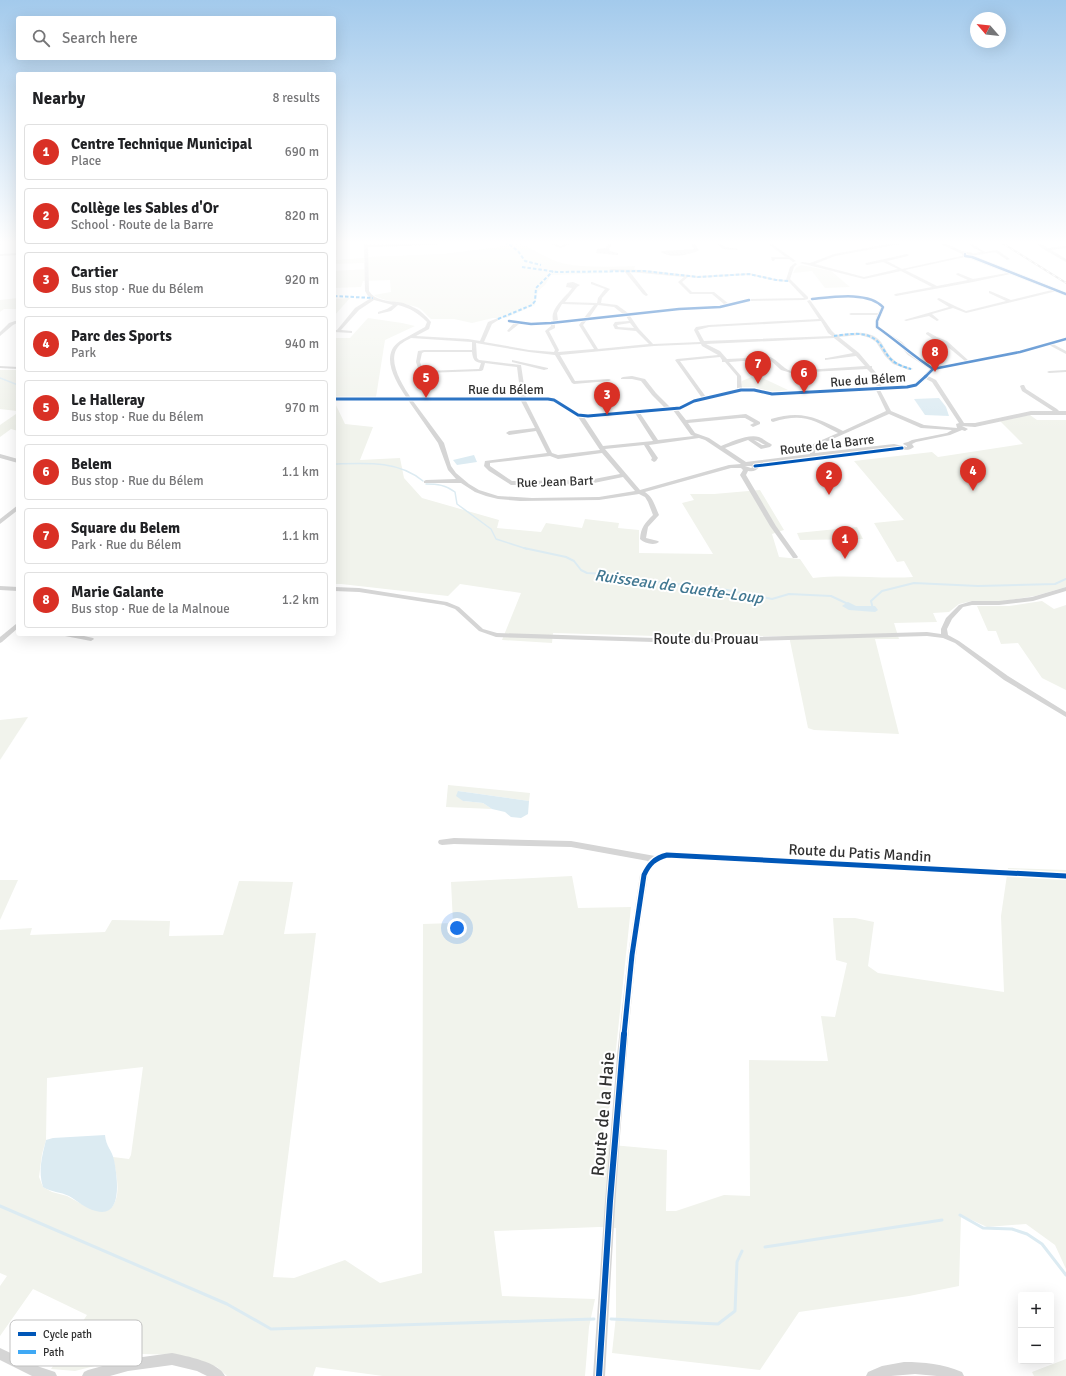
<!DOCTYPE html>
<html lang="en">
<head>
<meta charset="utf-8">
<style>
	body { margin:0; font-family:Signika,sans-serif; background:#f2f2f2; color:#202124 }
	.controls { position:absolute; right:12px; bottom:12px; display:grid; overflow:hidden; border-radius:4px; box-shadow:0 4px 16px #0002 }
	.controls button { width:36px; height:36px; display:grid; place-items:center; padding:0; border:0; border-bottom:1px solid #e0e0e0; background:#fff; color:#202124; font:20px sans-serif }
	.compass { position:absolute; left:970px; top:12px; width:36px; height:36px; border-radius:50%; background:#fff; box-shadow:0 4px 16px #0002; rotate:298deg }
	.you { position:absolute; left:457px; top:928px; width:14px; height:14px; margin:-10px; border:3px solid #fff; border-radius:50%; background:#1a73e8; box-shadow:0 0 0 6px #1a73e833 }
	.badge { display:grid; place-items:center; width:26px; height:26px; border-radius:50%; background:#d93025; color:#fff; font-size:13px; font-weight:700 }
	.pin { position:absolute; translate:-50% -33px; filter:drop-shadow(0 1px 2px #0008) }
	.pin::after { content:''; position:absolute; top:21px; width:14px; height:12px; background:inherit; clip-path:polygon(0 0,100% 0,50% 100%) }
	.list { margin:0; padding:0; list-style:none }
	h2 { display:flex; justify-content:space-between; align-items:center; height:52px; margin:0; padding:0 16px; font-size:17px }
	h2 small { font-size:13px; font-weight:400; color:#757577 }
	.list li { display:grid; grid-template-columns:26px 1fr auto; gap:12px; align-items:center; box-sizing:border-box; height:56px; margin:0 8px 8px; padding:0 8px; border:1px solid #e0e0e0; border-radius:4px }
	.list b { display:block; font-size:15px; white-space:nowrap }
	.list p { margin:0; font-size:13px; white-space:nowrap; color:#757577 }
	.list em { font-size:13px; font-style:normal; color:#757577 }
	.icon { flex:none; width:22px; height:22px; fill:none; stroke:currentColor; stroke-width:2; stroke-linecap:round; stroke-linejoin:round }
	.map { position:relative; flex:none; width:1066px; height:1376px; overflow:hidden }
	.search { position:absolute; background:#fff; box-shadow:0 4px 16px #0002; left:16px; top:16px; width:320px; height:44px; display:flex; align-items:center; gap:10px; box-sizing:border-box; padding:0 14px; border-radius:4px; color:#757577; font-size:15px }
	.panel { position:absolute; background:#fff; box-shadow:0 4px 16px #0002; left:16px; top:72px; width:320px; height:564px; border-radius:4px }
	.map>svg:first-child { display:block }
	.green { fill:#f1f3ec; fill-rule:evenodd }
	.water { fill:#dcebf2 }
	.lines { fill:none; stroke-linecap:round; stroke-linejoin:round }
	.stream-far2 { stroke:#dcebf2; stroke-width:1.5 }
	.stream-far1 { stroke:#dcebf2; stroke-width:2 }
	.stream { stroke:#dcebf2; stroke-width:3 }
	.street { fill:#d5d5d5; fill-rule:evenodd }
	.secondary { fill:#cfcfcf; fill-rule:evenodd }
	.rail-casing { stroke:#bdbdbd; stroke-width:2 }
	.rail { stroke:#fff; stroke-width:1; stroke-dasharray:3.5; stroke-linecap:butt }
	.quiet { stroke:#3fa9f5; stroke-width:2; stroke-dasharray:3.5 2; stroke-linecap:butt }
	.cycleway-far3-casing { stroke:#fff; stroke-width:4 }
	.cycleway-far2-casing { stroke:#fff; stroke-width:5 }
	.cycleway-far1-casing { stroke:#fff; stroke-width:8 }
	.cycleway-casing { stroke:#fff; stroke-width:8 }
	.cycleway-far3 { stroke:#0057b8; stroke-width:2.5 }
	.cycleway-far2 { stroke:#0057b8; stroke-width:3 }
	.cycleway-far1 { stroke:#0057b8; stroke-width:5 }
	.cycleway { stroke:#0057b8; stroke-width:6 }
	.labels { text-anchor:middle; stroke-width:4; stroke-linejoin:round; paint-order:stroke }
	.far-street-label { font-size:13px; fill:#313131; stroke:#fff }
	.street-label { font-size:15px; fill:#313131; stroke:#fff }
	.water-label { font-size:16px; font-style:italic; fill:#417791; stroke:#fff }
	.near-street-label { font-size:18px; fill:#313131; stroke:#fff }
	.key { fill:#fff; stroke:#c1c1c1; stroke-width:1 }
	.key-label { font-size:11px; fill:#313131 }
</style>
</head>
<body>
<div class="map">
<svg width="1066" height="1376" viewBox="0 0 1066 1376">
	<rect width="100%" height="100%" fill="#fff"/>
	<!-- green -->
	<g class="green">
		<path d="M499 241C527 241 534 253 558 262 575 268 617 267 635 266L634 270H610V273L551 275 545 285 538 291 535 305 506 318H493L472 323 454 319H431C427 316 424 311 419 308 408 303 380 301 374 295L391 292 390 280 363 281 361 287 334 288V271L368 269V257L443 254 505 246Z"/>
		<path d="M334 245V249L337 251 336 260 364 258V263L334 264Z"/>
		<path d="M801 265 831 271 850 287 825 288 812 271 793 273 796 268Z"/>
		<path d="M18 298V309H4L0 312V300Z"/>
		<path d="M350 298 334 316V299Z"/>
		<path d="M368 318 402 323 415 326 385 340 376 397 334 398V338H350Z"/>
		<path d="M0 370H18V431L11 429 0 437V425L16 414 17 411 0 409Z"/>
		<path d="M756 375 788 390 771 392 754 387H742V381Z"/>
		<path d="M334 401 345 424 373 427 360 460 400 458 404 478 422 498 499 520 497 528 541 532 546 523 582 528 585 519 619 523 618 528 639 530V553L713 554 682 503 694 500 690 494H714L760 490 784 530 772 534 779 557 800 559 813 578C845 574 880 579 913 577L904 561 897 562 874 523 904 520 854 461 932 452 938 457 1023 444 1000 421 1030 415 1037 420H1066V587L1035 596 998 602 972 601 959 604 949 612 933 613 937 622 894 623 899 639H875L899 734 814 730 808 728 789 636 691 637 553 633 552 643 502 640 521 593 460 584 448 596 341 584H334Z"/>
		<path d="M857 527 863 539 800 540 797 533Z"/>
		<path d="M1042 601 1054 609 1066 605V690L1042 678 1018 643 1001 644 996 631H988L977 606H1009Z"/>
		<path d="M28 717 0 760V720Z"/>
		<path d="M448 785 530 793 529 801 458 791 463 801 483 803 492 809 446 807Z"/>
		<path d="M1008 868 1066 870V1269L1055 1245 1026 1224 987 1227 961 1215 959 1286 909 1296 799 1312 760 1370 612 1353 616 1316V1228L599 1227 494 1231 502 1296 595 1299 589 1327 585 1376H383L316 1367 313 1376H227L217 1367 180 1355 142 1354 75 1371 51 1369 87 1315 33 1289 0 1336V1286L7 1276 0 1273V930L32 928 30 935 105 932 112 920 170 921 169 936 223 935 239 881 293 882 284 934 316 933 273 1277 294 1278 345 1260 380 1283 422 1273 423 924 453 923 451 882 572 876 578 908 631 907 610 1106 605 1116 601 1144 667 1150 666 1211H676L724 1195 750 1196 749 1060 828 1061 821 1016 835 1017 847 963 836 960 833 918H855L874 922 868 966 878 973 1004 992 1001 916ZM143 1067 131 1155 129 1159 113 1157C116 1173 122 1194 112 1207H87L67 1196 52 1192 43 1187 39 1177 42 1154 46 1140 47 1078Z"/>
		<path d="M0 880H18L0 920Z"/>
		<path d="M1066 1359V1376H1034L1032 1372Z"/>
	</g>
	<!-- water -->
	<g class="water">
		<path d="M939 398 946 407 949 416 925 415 914 399Z"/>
		<path d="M474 455 477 462 457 465 453 460Z"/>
		<path d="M848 602 856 606H875L878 610 875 612 849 610 842 606Z"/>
		<path d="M458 791 529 801 528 814 521 818 511 817 505 812 492 809 483 803 463 801 456 796Z"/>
		<path d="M105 1135C106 1147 112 1150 114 1160 117 1175 124 1219 96 1211 86 1209 78 1201 69 1196 61 1192 51 1192 43 1187 38 1171 42 1156 46 1140L53 1138Z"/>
	</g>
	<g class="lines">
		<!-- stream-far2 -->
		<g class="stream-far2">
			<path d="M0 378 18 385"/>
			<path d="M334 464C365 463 398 460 423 481"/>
			<path d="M426 484C437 484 446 485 455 492L457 504 491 529 496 539 527 549"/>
		</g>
		<!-- stream-far1 -->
		<g class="stream-far1">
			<path d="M524 548 566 557 574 561 581 570 587 573 624 575 641 580 722 589 772 599 789 594 831 596 848 604"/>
			<path d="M873 609 871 601 882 591 914 583 978 586 1055 584 1066 579"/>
		</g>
		<!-- stream -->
		<g class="stream">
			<path d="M0 1206 227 1304 271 1329 594 1319"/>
			<path d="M960 1215 983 1228 1012 1229 1027 1234 1042 1244 1066 1275"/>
			<path d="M765 1247 942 1220"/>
			<path d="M611 1319 718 1324 735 1311 737 1262 742 1251"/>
		</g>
		<!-- street -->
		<g class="street">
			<path d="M1 241H5L0 245V242Z"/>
			<path d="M364 241H368V245L436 243 438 244 436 245 368 247 369 291C374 300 388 301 397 302 402 302 409 305 415 308 421 311 426 316 431 322L429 329 416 336 468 339 480 341 488 322 498 318 500 319 492 324 484 342 529 350 554 352 555 350 545 331 551 326V324L531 325 519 324 509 332 507 331 514 323 507 321 509 320 531 323 553 321C550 308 565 298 572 288L566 287 567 283 573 282 580 285 577 287 565 302 597 303 598 298 605 289 591 284V282H592L610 289 602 298 601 303 617 305 628 313 679 308 720 306 725 305 712 294H690L678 282 684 277 630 272 648 295 646 296 643 294 625 272 611 271 609 270 611 269 644 270 698 276 749 273 776 279 786 280 790 267 795 263 797 264 794 267 790 279 808 297V299L804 300 749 301 720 308 679 310 630 316 639 329 653 344 700 342 694 330 696 327 709 325 819 319 807 301 810 300 832 331 836 335C850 333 871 329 881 342 885 348 888 355 894 360 899 365 907 366 913 369L909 370 893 364 885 356 876 342 870 338 860 335 839 337 859 353 870 366H872V368L882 380 881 387 907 386 914 384 930 369 908 355 898 344 875 328V321L877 315H851L849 314 851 313H878L881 307C867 293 830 299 812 300L810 299 811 298C830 295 871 291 885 307L879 321V327L902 342 912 353 934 367 965 361 943 343 933 339 926 334V333L928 332 937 337 947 341 969 361 1019 351 1066 338V340L1053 344 1066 351V354L1049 345 1020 353 935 370 928 376 936 380 964 423H975L1031 411H1053L1022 391 1020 386 1022 385H1024L1026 389 1057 409 1059 411H1066V415H1031L975 427 962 426 968 429 965 431 962 430 950 435 916 442 912 444 914 447C908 452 901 449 894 448L763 463 756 465 759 467C756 471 753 472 748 471L746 475 776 526 798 557 797 558H793L770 526 740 475 743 470 741 468H731L645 492C653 497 655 506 659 515L648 527 646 538 658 541 659 542C654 546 644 543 640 539 641 527 645 523 653 515L648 502 645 497 639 494 599 500 520 501 498 499 486 496 475 492 461 483H424V481L426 480 456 479 448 470 438 443 408 400 375 399 334 400V398L375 397H406C396 382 379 355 400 341L425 327 427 322C418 313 410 308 398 305L391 311 378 314V312L387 309 393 305 374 300 359 310 341 330 352 331V333L334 332V330H337L355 308 371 298 368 296 365 291ZM749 275 776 281 789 282 804 298 749 299 729 304 714 292H692L682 282 688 277 698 278ZM562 304H563L594 305 584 318 558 321 557 313ZM598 305 614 307 623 314 589 318ZM626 316 629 321 615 322 613 325 615 329 636 331 649 344 598 349 583 325 587 320ZM582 321 579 325 594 349 558 352 559 350 549 331 555 328V324ZM821 321 828 333 832 336 704 341 698 330 709 327ZM630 323 634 328 618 327 617 325ZM411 338 472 342V350H424L418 351 416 362 419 371 425 373 481 371 483 370 485 363 517 367 521 398 443 399 411 398C403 386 389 364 396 350 399 344 405 341 411 338ZM834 338 853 353 827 358H825V360L856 356 865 366 791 371C782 368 778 360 770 357L727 359 720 351 706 344ZM476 343 529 352 555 355 572 383 574 384 609 381 611 380 609 379 575 381 560 355 654 346 701 344 702 346 718 355 677 359 675 360 702 398 692 400 679 407H670L656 393 645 379 632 376 623 377 621 378V379H632L641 381 652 395 665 408 588 414H579L556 399 548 398H526L521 365 479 360 477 358ZM424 352H472C473 359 474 362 481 363L479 369 425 371 423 370 420 362 422 353ZM720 357 722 360V362H725L737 376V388L738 389 706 397 680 361ZM769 359 781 370 791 373 867 369 878 380 876 387 772 393 754 389H742L741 376 729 362ZM926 379 932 382 959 423 956 424 957 428 924 425 891 411 880 390C897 388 913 392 926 379ZM876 390 886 411 843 431C816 417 801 410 771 419V421L773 422C802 413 812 419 838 433L815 443 810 447V454L746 462 725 448 748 440 761 449 770 447 772 445 771 444C767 442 764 439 759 437 747 434 732 442 721 446L709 438 695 433 688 423 740 418H745L754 423 750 425 753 427 760 424V422L746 414 686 420 678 410 682 409 696 402 741 391H754L772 395ZM548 400 553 401 578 417 600 450 558 455 552 453 526 401ZM413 401H521L535 428 509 431 506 433 509 435 536 431 547 453 485 461 484 466 489 471 511 485 589 484 623 477 635 491 599 497 532 498 498 496 479 490 469 484 456 473 451 466 444 443ZM673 410 691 435 694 436 658 440 640 413ZM635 413 653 441 603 446 584 417ZM889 414 921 428 952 430 947 433 912 440 908 442 904 443 903 444 907 446V447L894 444 815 453 816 448 819 445ZM699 438 705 440 741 464 729 465 640 490 605 449 644 445 652 458 651 460 654 462 656 461 658 458 649 445ZM754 440 758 441 765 445H762ZM602 453 620 474 589 480 512 481 490 466V463L550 456 558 459ZM745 466H751L753 467 751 468Z"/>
			<path d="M542 241H547L561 246 565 244 559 241H564L570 244 561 248Z"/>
			<path d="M610 241H614L609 249 610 251 618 253V255L596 253 597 249 606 248Z"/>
			<path d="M689 241H693L699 250 698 251C687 255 672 259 661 252L663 251 694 249ZM685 252 669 253 686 252Z"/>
			<path d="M713 241H717L725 247 739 249 737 250 723 249Z"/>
			<path d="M764 241H768L796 261 793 262 789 259H775L774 261H772L771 257H786Z"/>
			<path d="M904 241 906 242 905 243 835 256 815 264 864 277 898 269 883 262 867 265 865 264 866 263 907 254 909 255 908 256 887 261 902 269 966 255V257H965L905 270 937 286 968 280 957 275 956 274 958 273 973 279 1013 272 1015 273 973 282 896 296 894 295 895 294 932 287 901 271 864 279 800 263 802 262 810 263 834 254Z"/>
			<path d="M963 241H967L985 252 997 250 1010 259 1007 260 995 252 971 256V254L981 252Z"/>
			<path d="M1033 241H1037L1048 248 1066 246V248L1051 250 1066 259V262L1045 250Z"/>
			<path d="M18 253V255L0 256V254Z"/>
			<path d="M1056 289 1058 290 1057 291 966 313 953 308 932 314 939 320 937 321 929 316 906 321 904 320 949 307 938 300 937 299 939 298 955 306 966 311 1006 301 989 293V291H990L1011 300Z"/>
			<path d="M15 321H17V323L13 325 0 336V332L9 323Z"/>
			<path d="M512 360 548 368V369L544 370 512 362Z"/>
			<path d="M0 366 18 367V369L0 368Z"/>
			<path d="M1066 370V372L1049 373 1047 372 1049 371Z"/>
			<path d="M0 454 18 459V463L0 458Z"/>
			<path d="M18 505V510L0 524V519Z"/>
			<path d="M0 586 18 587V591L0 590Z"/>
			<path d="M334 587 359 588 447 602 459 607 483 629 497 633 686 639 927 632 941 634V629L946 618 959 605 972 601H999L1032 597 1066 587V591L1033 601 999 605H972L963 607 952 619 947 629 948 635 959 641 1008 676 1066 712V717L1004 680 955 643 943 638 927 636 686 643 496 637 479 631 455 609 444 605 359 592 334 591Z"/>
			<path d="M18 623V628L2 642 0 643V637L16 624Z"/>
			<path d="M62 634H75L93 638 94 639 91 641 65 636Z"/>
			<path d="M454 838 571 841 655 856 667 852 1066 873V879L667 858C658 861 652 866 648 875 644 902 639 929 636 956 621 1095 613 1236 605 1376H593L605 1201 617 1056 628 955 640 875 648 861 571 847 454 844 442 845 439 844 438 842 439 840Z"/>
			<path d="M0 1348 40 1367 55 1372 57 1376H32L0 1360Z"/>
			<path d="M172 1353C186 1356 219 1362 225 1376H207L197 1371 172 1365 128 1371 110 1376H82L84 1372 88 1370 128 1359Z"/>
			<path d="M904 1362C924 1362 943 1364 962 1372L964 1376H937L915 1374 891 1376H866L868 1372 882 1366Z"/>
		</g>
		<!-- secondary -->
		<path class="secondary" d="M934 241H941L962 251 973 253 972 255 1066 292V296L971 259 963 257 962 254Z"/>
		<!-- rail casing -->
		<g class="rail-casing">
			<path id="rail" d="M999 241 1066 283"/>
		</g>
		<!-- rail -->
		<use href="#rail" class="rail"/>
		<!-- quiet -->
		<g class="quiet">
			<path d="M505 241 518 251 525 261 541 265"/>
			<path d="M522 267 557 272 644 271 698 277 749 274 776 280 789 281"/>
			<path d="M334 296 373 298"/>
			<path d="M498 319 532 305 535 301 536 288 553 271"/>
			<path d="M834 336C848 334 865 331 876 340 880 343 883 349 886 353 891 362 900 366 911 369"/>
		</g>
		<!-- cycleway-far3 casing -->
		<g class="cycleway-far3-casing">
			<g id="cycleway-far3">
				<path d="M965 254V256L972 257 1066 294"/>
				<path d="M812 299C832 297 868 291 883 307L877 321V327C897 341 913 356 933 369"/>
				<path d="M509 321 531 324 551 323 679 309 720 307 749 300"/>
				<path d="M925 377 933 369 1020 352 1066 339"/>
			</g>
		</g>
		<!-- cycleway-far2 casing -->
		<g class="cycleway-far2-casing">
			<g id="cycleway-far2">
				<path d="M334 399H548L554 400 578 415 588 416 680 408 694 401 741 390H754L772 394 907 387 916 385 926 376"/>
				<path d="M755 466 902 448"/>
			</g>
		</g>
		<!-- cycleway-far1 casing -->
		<g class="cycleway-far1-casing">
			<path id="cycleway-far1" d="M624 1035 632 955 644 875C649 864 655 858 667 855L1066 876"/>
		</g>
		<!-- cycleway casing -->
		<g class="cycleway-casing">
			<path id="cycleway" d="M599 1376 610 1201 624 1034"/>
		</g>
		<!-- cycleway-far3 -->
		<use href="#cycleway-far3" class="cycleway-far3"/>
		<!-- cycleway-far2 -->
		<use href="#cycleway-far2" class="cycleway-far2"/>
		<!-- cycleway-far1 -->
		<use href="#cycleway-far1" class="cycleway-far1"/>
		<!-- cycleway -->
		<use href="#cycleway" class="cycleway"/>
	</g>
	<!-- sky -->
	<linearGradient id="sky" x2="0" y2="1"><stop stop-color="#a3caec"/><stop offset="0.56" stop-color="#fff"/><stop offset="1" stop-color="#fff" stop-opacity="0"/></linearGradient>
	<rect width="1066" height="433" fill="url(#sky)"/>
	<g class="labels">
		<!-- far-street labels -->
		<g class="far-street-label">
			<text transform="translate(868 379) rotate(-4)" y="5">Rue du Bélem</text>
			<text x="506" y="394">Rue du Bélem</text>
			<text transform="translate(827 444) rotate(-7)" y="5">Route de la Barre</text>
			<text transform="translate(555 481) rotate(-2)" y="5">Rue Jean Bart</text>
		</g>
		<!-- street labels -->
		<g class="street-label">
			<text x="706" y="644">Route du Prouau</text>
			<text transform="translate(860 853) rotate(3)" y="5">Route du Patis Mandin</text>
		</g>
		<!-- water labels -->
		<g class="water-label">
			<text transform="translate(679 586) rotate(8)" y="6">Ruisseau de Guette-Loup</text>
		</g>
		<!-- near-street labels -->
		<g class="near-street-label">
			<text transform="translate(603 1114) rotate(-85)" y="6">Route de la Haie</text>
		</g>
	</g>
	<!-- legend -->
	<rect x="10" y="1320" width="132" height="46" rx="6" class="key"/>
	<rect x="18" y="1332" width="18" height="4" fill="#0057b8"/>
	<rect x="18" y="1350" width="18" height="4" fill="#3fa9f5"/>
	<g class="key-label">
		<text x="43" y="1338">Cycle path</text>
		<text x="43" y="1356">Path</text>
	</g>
</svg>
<div class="controls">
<button>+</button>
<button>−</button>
</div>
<svg class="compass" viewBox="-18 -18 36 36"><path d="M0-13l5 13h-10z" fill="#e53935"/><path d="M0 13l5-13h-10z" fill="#757577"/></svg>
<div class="you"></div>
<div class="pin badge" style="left:845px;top:559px">1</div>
<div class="pin badge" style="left:829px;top:495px">2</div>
<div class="pin badge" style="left:607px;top:415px">3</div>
<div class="pin badge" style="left:973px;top:491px">4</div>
<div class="pin badge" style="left:426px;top:398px">5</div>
<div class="pin badge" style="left:804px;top:393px">6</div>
<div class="pin badge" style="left:758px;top:384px">7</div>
<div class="pin badge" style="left:935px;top:372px">8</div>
<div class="search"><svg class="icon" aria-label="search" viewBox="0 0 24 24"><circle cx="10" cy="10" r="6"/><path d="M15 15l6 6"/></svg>Search here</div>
<section class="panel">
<h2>Nearby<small>8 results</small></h2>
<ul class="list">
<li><span class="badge">1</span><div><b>Centre Technique Municipal</b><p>Place</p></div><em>690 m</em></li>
<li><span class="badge">2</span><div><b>Collège les Sables d'Or</b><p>School · Route de la Barre</p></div><em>820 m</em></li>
<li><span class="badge">3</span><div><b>Cartier</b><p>Bus stop · Rue du Bélem</p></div><em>920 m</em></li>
<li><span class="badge">4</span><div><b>Parc des Sports</b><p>Park</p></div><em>940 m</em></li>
<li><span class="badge">5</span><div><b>Le Halleray</b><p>Bus stop · Rue du Bélem</p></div><em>970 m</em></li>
<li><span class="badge">6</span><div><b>Belem</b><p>Bus stop · Rue du Bélem</p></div><em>1.1 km</em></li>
<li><span class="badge">7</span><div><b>Square du Belem</b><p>Park · Rue du Bélem</p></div><em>1.1 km</em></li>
<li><span class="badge">8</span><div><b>Marie Galante</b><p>Bus stop · Rue de la Malnoue</p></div><em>1.2 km</em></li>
</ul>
</section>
</div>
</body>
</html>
